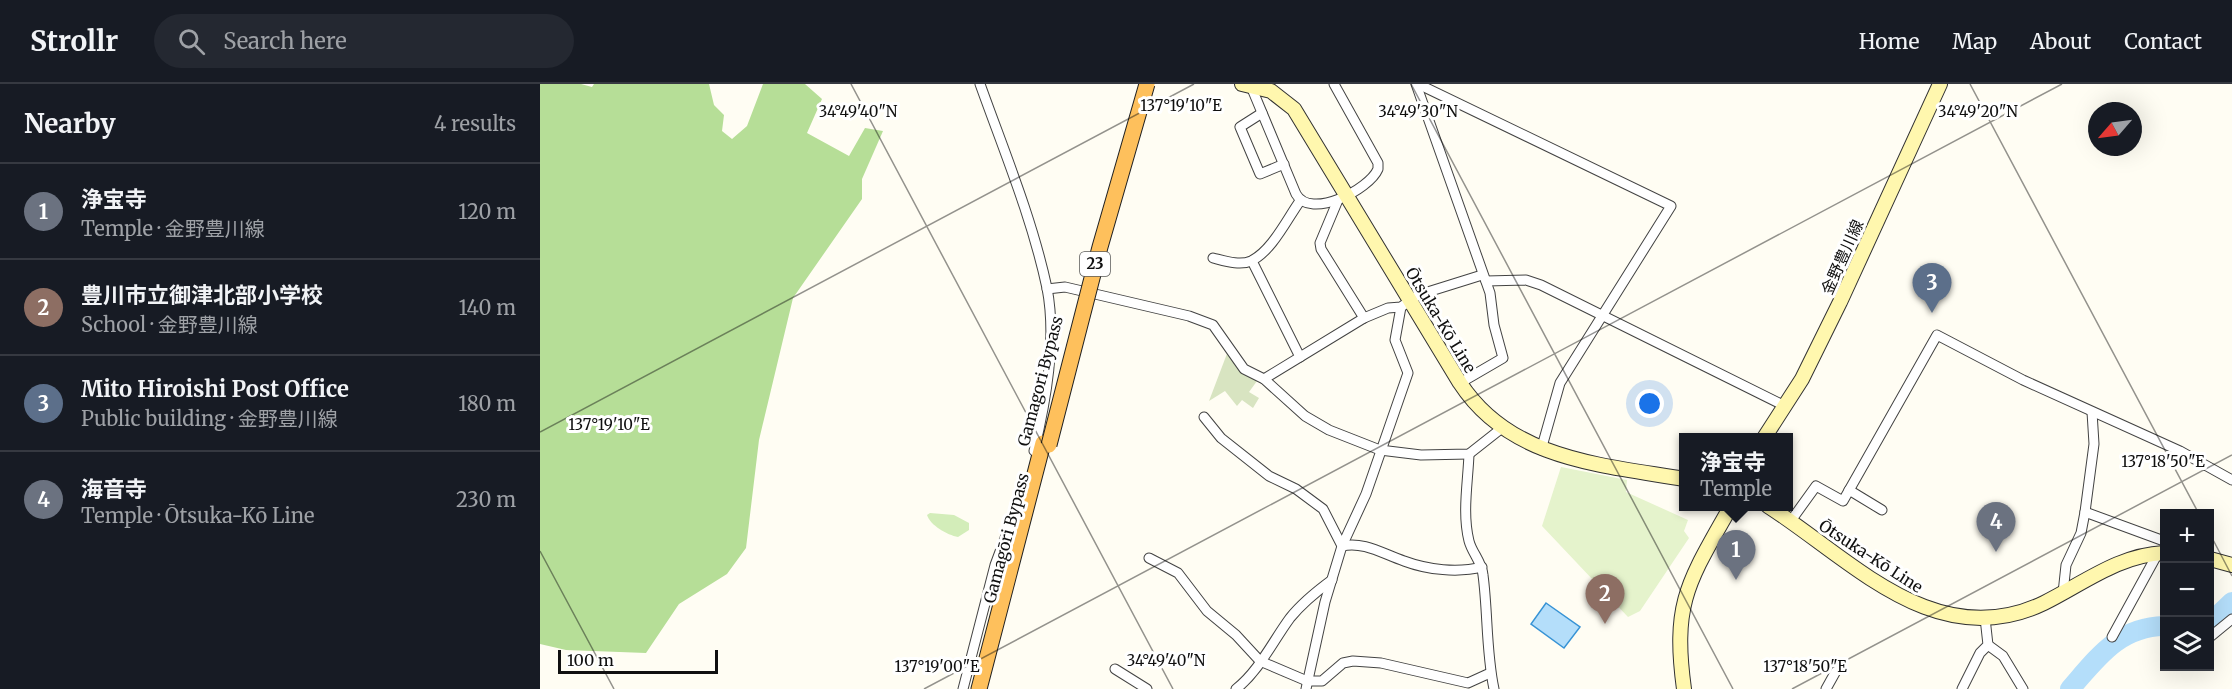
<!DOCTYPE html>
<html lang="en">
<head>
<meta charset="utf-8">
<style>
	body { margin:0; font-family:Merriweather,"Noto Sans JP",serif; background:#242831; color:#f1f3f6 }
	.controls { position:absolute; right:18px; bottom:18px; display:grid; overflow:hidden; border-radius:0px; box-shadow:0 6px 24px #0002 }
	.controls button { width:54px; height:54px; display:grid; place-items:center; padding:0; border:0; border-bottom:2px solid #363941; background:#171b24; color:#f1f3f6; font:30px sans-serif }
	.compass { position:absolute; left:1548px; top:18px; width:54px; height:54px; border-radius:50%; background:#171b24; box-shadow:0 6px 24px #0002; rotate:242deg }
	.scale { position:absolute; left:18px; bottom:15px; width:160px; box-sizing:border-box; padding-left:6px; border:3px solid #101010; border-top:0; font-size:16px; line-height:21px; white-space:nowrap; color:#101010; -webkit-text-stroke:4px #fff; paint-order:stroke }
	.you { position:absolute; left:1110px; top:320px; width:21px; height:21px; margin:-15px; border:4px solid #fff; border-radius:50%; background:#1a73e8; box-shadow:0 0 0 9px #1a73e833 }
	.badge { display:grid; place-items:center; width:39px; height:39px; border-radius:50%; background:#c91e24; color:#fff; font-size:20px; font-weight:700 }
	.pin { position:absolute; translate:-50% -50px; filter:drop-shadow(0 2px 3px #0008) }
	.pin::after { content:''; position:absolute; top:32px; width:21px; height:18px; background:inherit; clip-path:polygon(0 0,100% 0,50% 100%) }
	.popup { position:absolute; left:1139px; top:349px; width:114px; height:78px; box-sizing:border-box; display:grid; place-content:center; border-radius:0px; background:#171b24; filter:drop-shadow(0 2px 4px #0005); font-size:20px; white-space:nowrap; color:#9ea1a6 }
	.popup b { font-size:22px; color:#f1f3f6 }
	.popup::after { content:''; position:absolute; left:50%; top:100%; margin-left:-12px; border:12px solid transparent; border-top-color:#171b24 }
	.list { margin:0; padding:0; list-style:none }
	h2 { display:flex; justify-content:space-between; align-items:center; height:78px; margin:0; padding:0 24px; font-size:26px }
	h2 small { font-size:20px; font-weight:400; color:#9ea1a6 }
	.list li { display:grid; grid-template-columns:39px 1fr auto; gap:18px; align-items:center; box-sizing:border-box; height:96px; padding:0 24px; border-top:2px solid #363941 }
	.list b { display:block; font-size:22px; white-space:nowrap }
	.list p { margin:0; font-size:20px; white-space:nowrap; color:#9ea1a6 }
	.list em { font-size:20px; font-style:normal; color:#9ea1a6 }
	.icon { flex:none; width:33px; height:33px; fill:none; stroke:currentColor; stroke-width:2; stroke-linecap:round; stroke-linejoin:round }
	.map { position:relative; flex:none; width:1692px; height:605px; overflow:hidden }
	header { display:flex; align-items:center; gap:36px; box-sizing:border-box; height:84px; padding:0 30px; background:#171b24; border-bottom:2px solid #363941 }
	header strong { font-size:28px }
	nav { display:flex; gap:33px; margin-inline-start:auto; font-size:21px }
	.search { width:420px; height:54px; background:#242831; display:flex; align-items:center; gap:15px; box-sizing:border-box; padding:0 21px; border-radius:33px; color:#9ea1a6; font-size:22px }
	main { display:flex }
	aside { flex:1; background:#171b24 }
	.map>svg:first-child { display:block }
	.green { fill:#d3edb9 }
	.forest { fill:#b6de97 }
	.cemetery { fill:#d8e4c1 }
	.pitch { fill:#e5f3cc }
	.water { fill:#b4defa; stroke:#3793d5; stroke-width:1.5 }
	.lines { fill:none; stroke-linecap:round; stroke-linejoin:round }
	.river { stroke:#b4defa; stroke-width:20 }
	.minor-casing { stroke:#434343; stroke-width:11 }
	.secondary-casing { stroke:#323232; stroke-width:16 }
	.trunk-casing { stroke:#212121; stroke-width:17 }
	.minor { stroke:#fff; stroke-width:9 }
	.secondary { stroke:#fff7ae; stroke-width:14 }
	.trunk { stroke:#fec05c; stroke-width:15 }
	.trunk-bridge-casing { stroke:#212121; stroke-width:17; stroke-linecap:butt }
	.trunk-bridge { stroke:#fec05c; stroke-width:15 }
	.ticks { fill:none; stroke:#101010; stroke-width:1.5; stroke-opacity:0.45 }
	.labels { text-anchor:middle; stroke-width:6; stroke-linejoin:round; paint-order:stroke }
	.shield { fill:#fff; stroke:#585858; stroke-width:1.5 }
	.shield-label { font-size:15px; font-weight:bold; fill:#101010 }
	.street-label { font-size:16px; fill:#101010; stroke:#fff }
	.ticks-label { font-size:15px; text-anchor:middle; fill:#101010; stroke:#fff; stroke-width:6; stroke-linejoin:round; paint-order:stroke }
</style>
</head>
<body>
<header>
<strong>Strollr</strong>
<div class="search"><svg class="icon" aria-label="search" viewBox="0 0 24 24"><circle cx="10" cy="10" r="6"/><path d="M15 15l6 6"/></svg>Search here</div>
<nav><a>Home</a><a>Map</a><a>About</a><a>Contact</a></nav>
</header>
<main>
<aside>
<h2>Nearby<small>4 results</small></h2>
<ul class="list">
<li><span class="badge" style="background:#6b7280">1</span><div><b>浄宝寺</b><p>Temple · 金野豊川線</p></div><em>120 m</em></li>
<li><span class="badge" style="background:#8d6e63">2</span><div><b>豊川市立御津北部小学校</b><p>School · 金野豊川線</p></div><em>140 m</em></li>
<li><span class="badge" style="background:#5c6f8a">3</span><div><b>Mito Hiroishi Post Office</b><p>Public building · 金野豊川線</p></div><em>180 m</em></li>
<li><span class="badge" style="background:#6b7280">4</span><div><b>海音寺</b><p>Temple · Ōtsuka-Kō Line</p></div><em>230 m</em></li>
</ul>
</aside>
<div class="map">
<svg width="1692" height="605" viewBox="0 0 1692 605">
	<rect width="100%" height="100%" fill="#fffdf3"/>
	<!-- green -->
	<path class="green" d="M390 429 414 431 429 439V446L418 453C407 451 390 441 387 431Z"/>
	<!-- forest -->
	<path class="forest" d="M0 0H41L52 3 54 0H169L174 21 184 31 182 47 192 55 207 42 223 0H265L282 15 267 49 309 72 325 44 343 47 322 95V115L253 214 219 356 206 464 187 490 139 520 106 569 26 566 0 560Z"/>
	<!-- cemetery -->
	<path class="cemetery" d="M688 267 700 284 717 297 709 308 719 314 713 324 702 316 697 322 685 307 669 317Z"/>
	<!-- pitch -->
	<path class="pitch" d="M1021 383 1087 396 1086 408 1148 436 1144 447 1149 454 1100 527 1088 533 1002 442Z"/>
	<!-- water -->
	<path class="water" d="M1006 519 1040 543 1024 564 991 540Z"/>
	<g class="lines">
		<!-- river -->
		<g class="river">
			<path d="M1670 539 1692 518"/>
			<path d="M1530 605C1558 573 1579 543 1624 542"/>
		</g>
		<!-- minor casing -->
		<g class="minor-casing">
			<g id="minor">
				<path d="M440 0C464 67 492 134 507 204 517 256 506 317 494 367"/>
				<path d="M710 0 756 110C770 136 829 106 838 85V79L794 0"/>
				<path d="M876 0 950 209 954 241 963 274 920 299"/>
				<path d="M878 0 1131 122 1020 299 1001 366"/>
				<path d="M722 29 700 43 720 90 744 80"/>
				<path d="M798 116 780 159 781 165 824 234"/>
				<path d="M673 174C685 177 700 182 711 177 732 167 747 135 760 117"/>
				<path d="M712 177 760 273"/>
				<path d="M946 197 986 196 1001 201 1245 322"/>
				<path d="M507 205 525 203 649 232 673 241 704 285 724 295 765 332 789 346 840 366 881 371 929 370 962 344"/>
				<path d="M724 295 824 234 848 224 861 223 878 211 942 191"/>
				<path d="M664 333 681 354 729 392 756 405 783 425 802 462C824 457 843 470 864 477 888 486 918 489 942 483"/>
				<path d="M929 370C928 398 922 429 929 457 932 469 942 478 943 491 948 529 946 567 954 605"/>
				<path d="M1309 406 1342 426"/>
				<path d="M1545 428 1624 457"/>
				<path d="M1250 438 1276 402 1303 417 1397 251 1483 296 1640 367 1692 396"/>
				<path d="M609 474 638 489 667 527 696 551 720 577 767 597H782L803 579 813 577 841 579 928 599 950 589"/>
				<path d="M1523 509 1526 481 1541 449 1545 428 1554 360 1552 328"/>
				<path d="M1572 553 1618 469"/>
				<path d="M1670 553 1692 535"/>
				<path d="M1448 561 1463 572 1483 605"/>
				<path d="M575 585 607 605"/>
				<path d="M423 605 455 481 486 398"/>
				<path d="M696 605C719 587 733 557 750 534 762 519 777 507 792 496"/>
				<path d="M766 605 785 518 802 462 826 410 868 289 855 256 861 223"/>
				<path d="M1286 605 1296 587"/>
				<path d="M1422 605 1440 569 1448 561 1445 534"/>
			</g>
		</g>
		<!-- secondary casing -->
		<g class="secondary-casing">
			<g id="secondary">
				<path d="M702 0 731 7 754 25 920 299C970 376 1062 381 1144 395"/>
				<path d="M1224 354 1262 295 1300 218 1400 0"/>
				<path d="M1228 422C1312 476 1396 571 1504 519 1544 499 1579 471 1624 469"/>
				<path d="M1670 475 1692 481"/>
				<path d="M1144 605C1132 517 1149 497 1191 422"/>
			</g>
		</g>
		<!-- trunk casing -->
		<g class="trunk-casing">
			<path id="trunk" d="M439 605 503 359"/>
		</g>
		<!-- minor -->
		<use href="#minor" class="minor"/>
		<!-- secondary -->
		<use href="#secondary" class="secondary"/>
		<!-- trunk -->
		<use href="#trunk" class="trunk"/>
		<!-- trunk-bridge casing -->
		<g class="trunk-bridge-casing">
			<path id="trunk-bridge" d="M509 361 560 163 607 0"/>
		</g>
		<!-- trunk-bridge -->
		<use href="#trunk-bridge" class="trunk-bridge"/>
	</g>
	<!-- ticks -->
	<path class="ticks" d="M311 0 633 605M871 0 1193 605M1430 0 1659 430M0 348 654 0M1670 450 1692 492M0 467 74 605M384 605 1522 0M1252 605 1692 371"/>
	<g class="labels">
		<!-- shield labels -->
		<rect class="shield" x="540" y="168" width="30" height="24" rx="4.5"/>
		<g class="shield-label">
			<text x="555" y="185">23</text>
		</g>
		<!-- street labels -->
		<g class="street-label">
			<text transform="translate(1302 173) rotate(-66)" y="6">金野豊川線</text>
			<text transform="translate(901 236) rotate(59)" y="6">Ōtsuka-Kō Line</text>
			<text transform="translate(500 297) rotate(-75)" y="6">Gamagori Bypass</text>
			<text transform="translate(466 454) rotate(-75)" y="6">Gamagōri Bypass</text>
			<text transform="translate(1331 472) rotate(33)" y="6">Ōtsuka-Kō Line</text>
		</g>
	</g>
	<g class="ticks-label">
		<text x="641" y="27">137°19'10"E</text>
		<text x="318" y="33">34°49'40"N</text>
		<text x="878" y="33">34°49'30"N</text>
		<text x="1438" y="33">34°49'20"N</text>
		<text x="69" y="346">137°19'10"E</text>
		<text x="1623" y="383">137°18'50"E</text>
		<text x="626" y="582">34°49'40"N</text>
		<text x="397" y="588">137°19'00"E</text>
		<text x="1265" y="588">137°18'50"E</text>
	</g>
</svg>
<div class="controls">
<button>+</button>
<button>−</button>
<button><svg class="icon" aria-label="layers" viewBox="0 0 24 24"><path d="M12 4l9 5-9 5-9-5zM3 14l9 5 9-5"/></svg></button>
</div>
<svg class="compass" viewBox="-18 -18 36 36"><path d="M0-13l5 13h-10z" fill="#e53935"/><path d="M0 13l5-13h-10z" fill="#9ea1a6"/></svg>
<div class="scale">100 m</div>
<div class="you"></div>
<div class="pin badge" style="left:1196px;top:496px;background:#6b7280">1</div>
<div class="popup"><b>浄宝寺</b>Temple</div>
<div class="pin badge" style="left:1065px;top:540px;background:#8d6e63">2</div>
<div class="pin badge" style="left:1392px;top:229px;background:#5c6f8a">3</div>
<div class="pin badge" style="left:1456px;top:468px;background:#6b7280">4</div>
</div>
</main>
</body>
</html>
